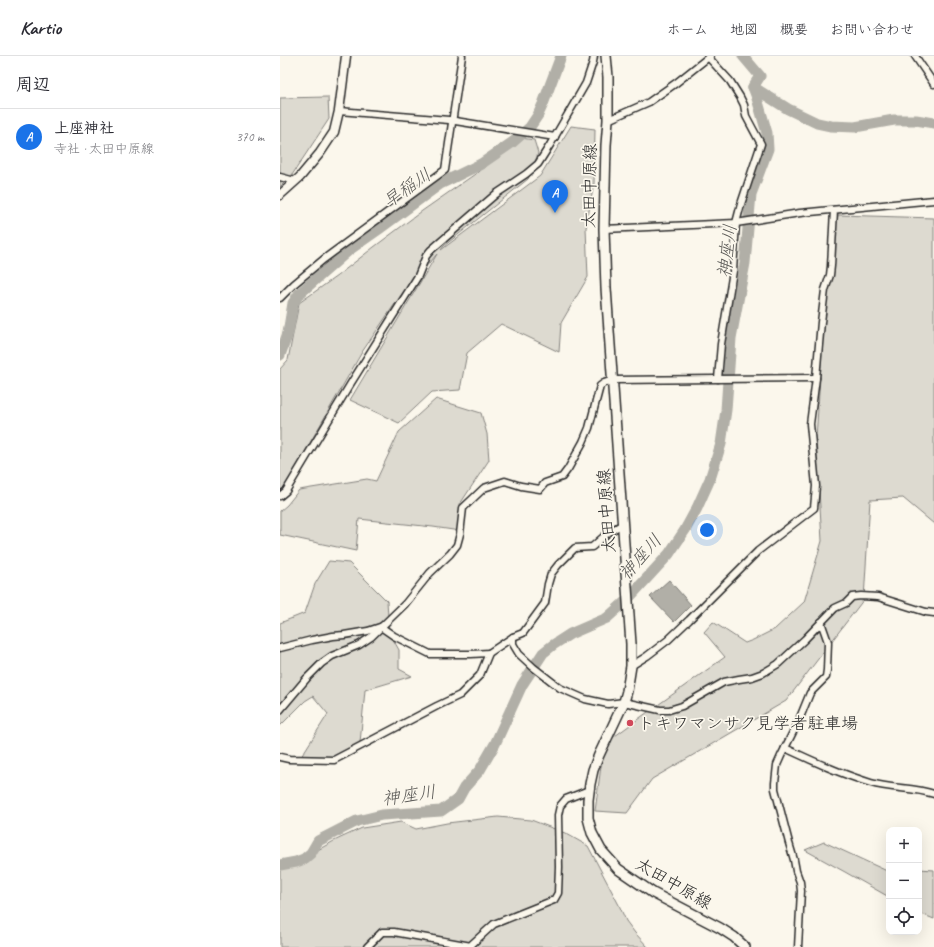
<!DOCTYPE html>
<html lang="ja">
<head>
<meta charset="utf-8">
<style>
	body { margin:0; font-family:Caveat,"Klee One",sans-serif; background:#f7f7f7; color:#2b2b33 }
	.controls { position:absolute; right:12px; bottom:12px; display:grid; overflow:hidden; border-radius:8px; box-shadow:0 4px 16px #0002 }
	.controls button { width:36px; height:36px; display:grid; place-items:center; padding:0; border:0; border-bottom:1px solid #e1e1e2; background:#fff; color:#2b2b33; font:20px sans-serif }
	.you { position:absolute; left:427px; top:474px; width:14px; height:14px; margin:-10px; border:3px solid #fff; border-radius:50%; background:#1a73e8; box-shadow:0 0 0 6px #1a73e833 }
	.badge { display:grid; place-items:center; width:26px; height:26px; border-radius:50%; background:#1a73e8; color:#fff; font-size:13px; font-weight:700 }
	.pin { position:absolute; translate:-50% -33px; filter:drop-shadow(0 1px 2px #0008) }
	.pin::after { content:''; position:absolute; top:21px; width:14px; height:12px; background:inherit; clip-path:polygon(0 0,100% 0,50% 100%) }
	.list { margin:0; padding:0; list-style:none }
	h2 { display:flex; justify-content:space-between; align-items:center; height:52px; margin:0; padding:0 16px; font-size:17px }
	h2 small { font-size:13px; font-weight:400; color:#7c7c81 }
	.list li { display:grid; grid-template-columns:26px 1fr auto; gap:12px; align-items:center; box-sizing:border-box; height:56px; padding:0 16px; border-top:1px solid #e1e1e2 }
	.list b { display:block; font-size:15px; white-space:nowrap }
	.list p { margin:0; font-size:13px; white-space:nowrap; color:#7c7c81 }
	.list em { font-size:13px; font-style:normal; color:#7c7c81 }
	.icon { flex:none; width:22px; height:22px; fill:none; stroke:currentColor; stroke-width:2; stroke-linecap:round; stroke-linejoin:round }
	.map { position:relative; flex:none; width:654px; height:891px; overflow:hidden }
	header { display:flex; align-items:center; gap:24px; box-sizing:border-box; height:56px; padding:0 20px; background:#fff; border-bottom:1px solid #e1e1e2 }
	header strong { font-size:19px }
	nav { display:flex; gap:22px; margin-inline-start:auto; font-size:14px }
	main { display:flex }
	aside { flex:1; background:#fff }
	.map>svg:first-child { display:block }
	.green { fill:#dddad0; stroke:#84827e }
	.water { fill:#b1afa7; stroke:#7b7a75 }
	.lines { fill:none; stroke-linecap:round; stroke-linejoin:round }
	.river { stroke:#b1afa7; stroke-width:11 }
	.minor-casing { stroke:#2b2b2b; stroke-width:9 }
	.tertiary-casing { stroke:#2b2b2b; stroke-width:11 }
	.secondary-casing { stroke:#2b2b2b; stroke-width:12 }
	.minor { stroke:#fbf7ec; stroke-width:6 }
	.tertiary { stroke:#fbf7ec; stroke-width:8 }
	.secondary { stroke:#fbf7ec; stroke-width:9 }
	.poi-dot { fill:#d1495b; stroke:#fbf7ec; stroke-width:1.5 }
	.labels { text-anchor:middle; stroke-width:3.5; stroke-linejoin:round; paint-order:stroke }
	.street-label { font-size:17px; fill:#2b2b2b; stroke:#fbf7ec }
	.poi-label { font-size:17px; fill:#2b2b2b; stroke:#fbf7ec; text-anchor:start }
	.water-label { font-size:18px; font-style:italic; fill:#5a5956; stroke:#fbf7ec }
</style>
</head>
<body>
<header>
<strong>Kartio</strong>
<nav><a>ホーム</a><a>地図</a><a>概要</a><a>お問い合わせ</a></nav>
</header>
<main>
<aside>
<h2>周辺<small></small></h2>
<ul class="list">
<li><span class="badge">A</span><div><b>上座神社</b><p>寺社 · 太田中原線</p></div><em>370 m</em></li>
</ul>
</aside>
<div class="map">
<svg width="654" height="891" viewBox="0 0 654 891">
	<rect width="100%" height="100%" fill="#fbf7ec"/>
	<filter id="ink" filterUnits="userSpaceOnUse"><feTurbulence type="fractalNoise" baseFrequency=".025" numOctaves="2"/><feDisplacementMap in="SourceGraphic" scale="8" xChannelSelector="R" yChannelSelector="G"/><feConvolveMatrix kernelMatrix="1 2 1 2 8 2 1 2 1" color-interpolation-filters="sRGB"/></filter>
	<g filter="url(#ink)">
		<!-- green -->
		<g class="green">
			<path d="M48 41 49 63 12 119 0 131V42Z"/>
			<path d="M291 70 315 73 314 127 306 172 308 221 281 267 279 296 221 268 187 297 180 334 152 336 119 367 70 344 157 198 121 239 82 296 3 434 0 437V313L8 304 19 247 57 220 94 191 142 155 198 116 235 81 254 84 258 97 254 110 248 123 164 190 161 194 260 120Z"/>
			<path d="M558 159 654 162V468L623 442 590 444 584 543 506 645 372 723 347 757 315 755 324 688 361 661 445 601 424 576 433 566 465 587 473 584 495 573 524 546 542 485 536 382 546 232Z"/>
			<path d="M156 343 201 357 207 378 209 404 180 448V475L153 471 79 463 76 495 0 479V455L7 449 19 434 87 423 96 425 119 376Z"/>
			<path d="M49 505 69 507 107 545 109 576 119 594V613L132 620 85 634 80 687 54 704H19L48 658 33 640 25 645 0 670V567L25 557 35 528Z"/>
			<path d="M218 761 251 764 285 777 308 790 339 849 346 865 355 877 368 891H0V814L7 811 54 785 82 772 121 766 136 773 167 767Z"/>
			<path d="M544 786 607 815H609V841L565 816 525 794Z"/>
			<path d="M639 813 654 814V863L639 857Z"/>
		</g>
		<!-- water -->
		<path class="water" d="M389 524 411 549 394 566 370 541Z"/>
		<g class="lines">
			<!-- river -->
			<g class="river">
				<path d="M463 0 480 20 473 31"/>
				<path d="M473 31 508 53 537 67 551 70 575 71 614 64H636L654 67"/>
				<path d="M0 299 8 277 13 247 19 238 69 194 99 173 160 128 201 108 233 86 250 71 258 59 263 48 281 0"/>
				<path d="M0 809 16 806 24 803 31 797 38 785 77 765 102 759 161 755 178 743 184 732 200 714 215 688 242 629 263 597 273 589 290 578 327 562 347 544 389 498 405 474 417 452 430 423 441 388 446 354 451 282 465 207 471 138 488 93 487 77 476 39 473 31"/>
			</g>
			<!-- minor casing -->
			<g class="minor-casing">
				<g id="minor">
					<path d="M635 0 654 28"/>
					<path d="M428 1 450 25 460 41 464 49 466 60 481 88 461 148 456 167 453 215 441 288 438 323"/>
					<path d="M59 55 169 64 275 81"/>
					<path d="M328 64 369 46 396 27 430 0"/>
					<path d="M0 121 15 125"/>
					<path d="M324 173 456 167 520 157 654 144"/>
					<path d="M0 242 14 228 44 203 165 114 182 0"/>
					<path d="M0 440 6 435 15 420 71 327 138 220 146 200 151 194 216 138 246 118 258 108 270 89 306 27 313 6 314 0"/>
					<path d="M101 571 114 580 150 598H191L209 597"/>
					<path d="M233 581V588L239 598 253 611 280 632 305 643 328 648 344 646 380 654H389L402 650 444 626 459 623 472 621 483 617 498 608 525 583 555 552 566 547 572 541 581 540 598 541 646 556 654 557"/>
					<path d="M0 592 32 584 53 580 64 579 88 575 100 571"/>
					<path d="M351 610 367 600 388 584 409 564 478 495 534 452 536 430 530 368 536 322 541 266 545 234 550 219 551 210 554 154"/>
					<path d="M0 654 27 622 42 607 52 600 79 589 91 581 125 548 150 517 170 498 177 489 180 478 183 452 204 432 225 425 241 430 260 433 265 427 282 421 288 413 303 386 309 372 320 330 324 327 333 324 536 322"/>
					<path d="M505 692C533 705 561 718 591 727 611 733 634 731 654 738"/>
					<path d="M0 701 9 703 54 704 157 650 180 639 200 619 209 597 233 581 243 577 265 547 268 528 271 518 278 509 295 492 312 491 329 476 343 468"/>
					<path d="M87 891 102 876H114L191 890 192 888 214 868 274 844 278 837 279 811 278 759 280 750 286 743 309 734"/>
					<path d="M518 891 521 835 520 826 516 815 514 804 509 787 495 733V727L497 709 501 700 519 664 530 637 546 621 547 614 548 586 541 566"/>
				</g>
			</g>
			<!-- tertiary casing -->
			<g class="tertiary-casing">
				<path id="tertiary" d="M0 139 20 121 40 97 54 76 59 55 66 0"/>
			</g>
			<!-- secondary casing -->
			<g class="secondary-casing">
				<path id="secondary" d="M326 0 328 21V64L326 89 324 173 326 232 351 588V610L347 635 344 646 319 699 313 714 310 728 308 744V762L312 777 321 794 338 813 373 837 440 872 454 881 465 891"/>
			</g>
			<!-- minor -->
			<use href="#minor" class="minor"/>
			<!-- tertiary -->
			<use href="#tertiary" class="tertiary"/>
			<!-- secondary -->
			<use href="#secondary" class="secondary"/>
		</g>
	</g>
	<!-- markers -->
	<circle class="poi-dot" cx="350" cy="667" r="4"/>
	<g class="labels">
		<!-- street labels -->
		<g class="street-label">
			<text transform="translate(309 130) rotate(-89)" y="6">太田中原線</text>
			<text transform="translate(326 455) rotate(-94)" y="6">太田中原線</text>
			<text transform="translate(394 827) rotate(30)" y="6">太田中原線</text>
		</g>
		<!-- poi labels -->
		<g class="poi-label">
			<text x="358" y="673">トキワマンサク見学者駐車場</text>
		</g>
		<!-- water labels -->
		<g class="water-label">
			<text transform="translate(127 132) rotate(-35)" y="6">早稲川</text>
			<text transform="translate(447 195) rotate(-83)" y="6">神座川</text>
			<text transform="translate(360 501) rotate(-48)" y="6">神座川</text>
			<text transform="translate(129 739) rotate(-8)" y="6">神座川</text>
		</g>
	</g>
</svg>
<div class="controls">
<button>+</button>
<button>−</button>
<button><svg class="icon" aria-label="locate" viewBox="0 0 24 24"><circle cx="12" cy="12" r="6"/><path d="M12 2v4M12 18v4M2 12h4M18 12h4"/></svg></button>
</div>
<div class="you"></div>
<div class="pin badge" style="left:275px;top:157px">A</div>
</div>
</main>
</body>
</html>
